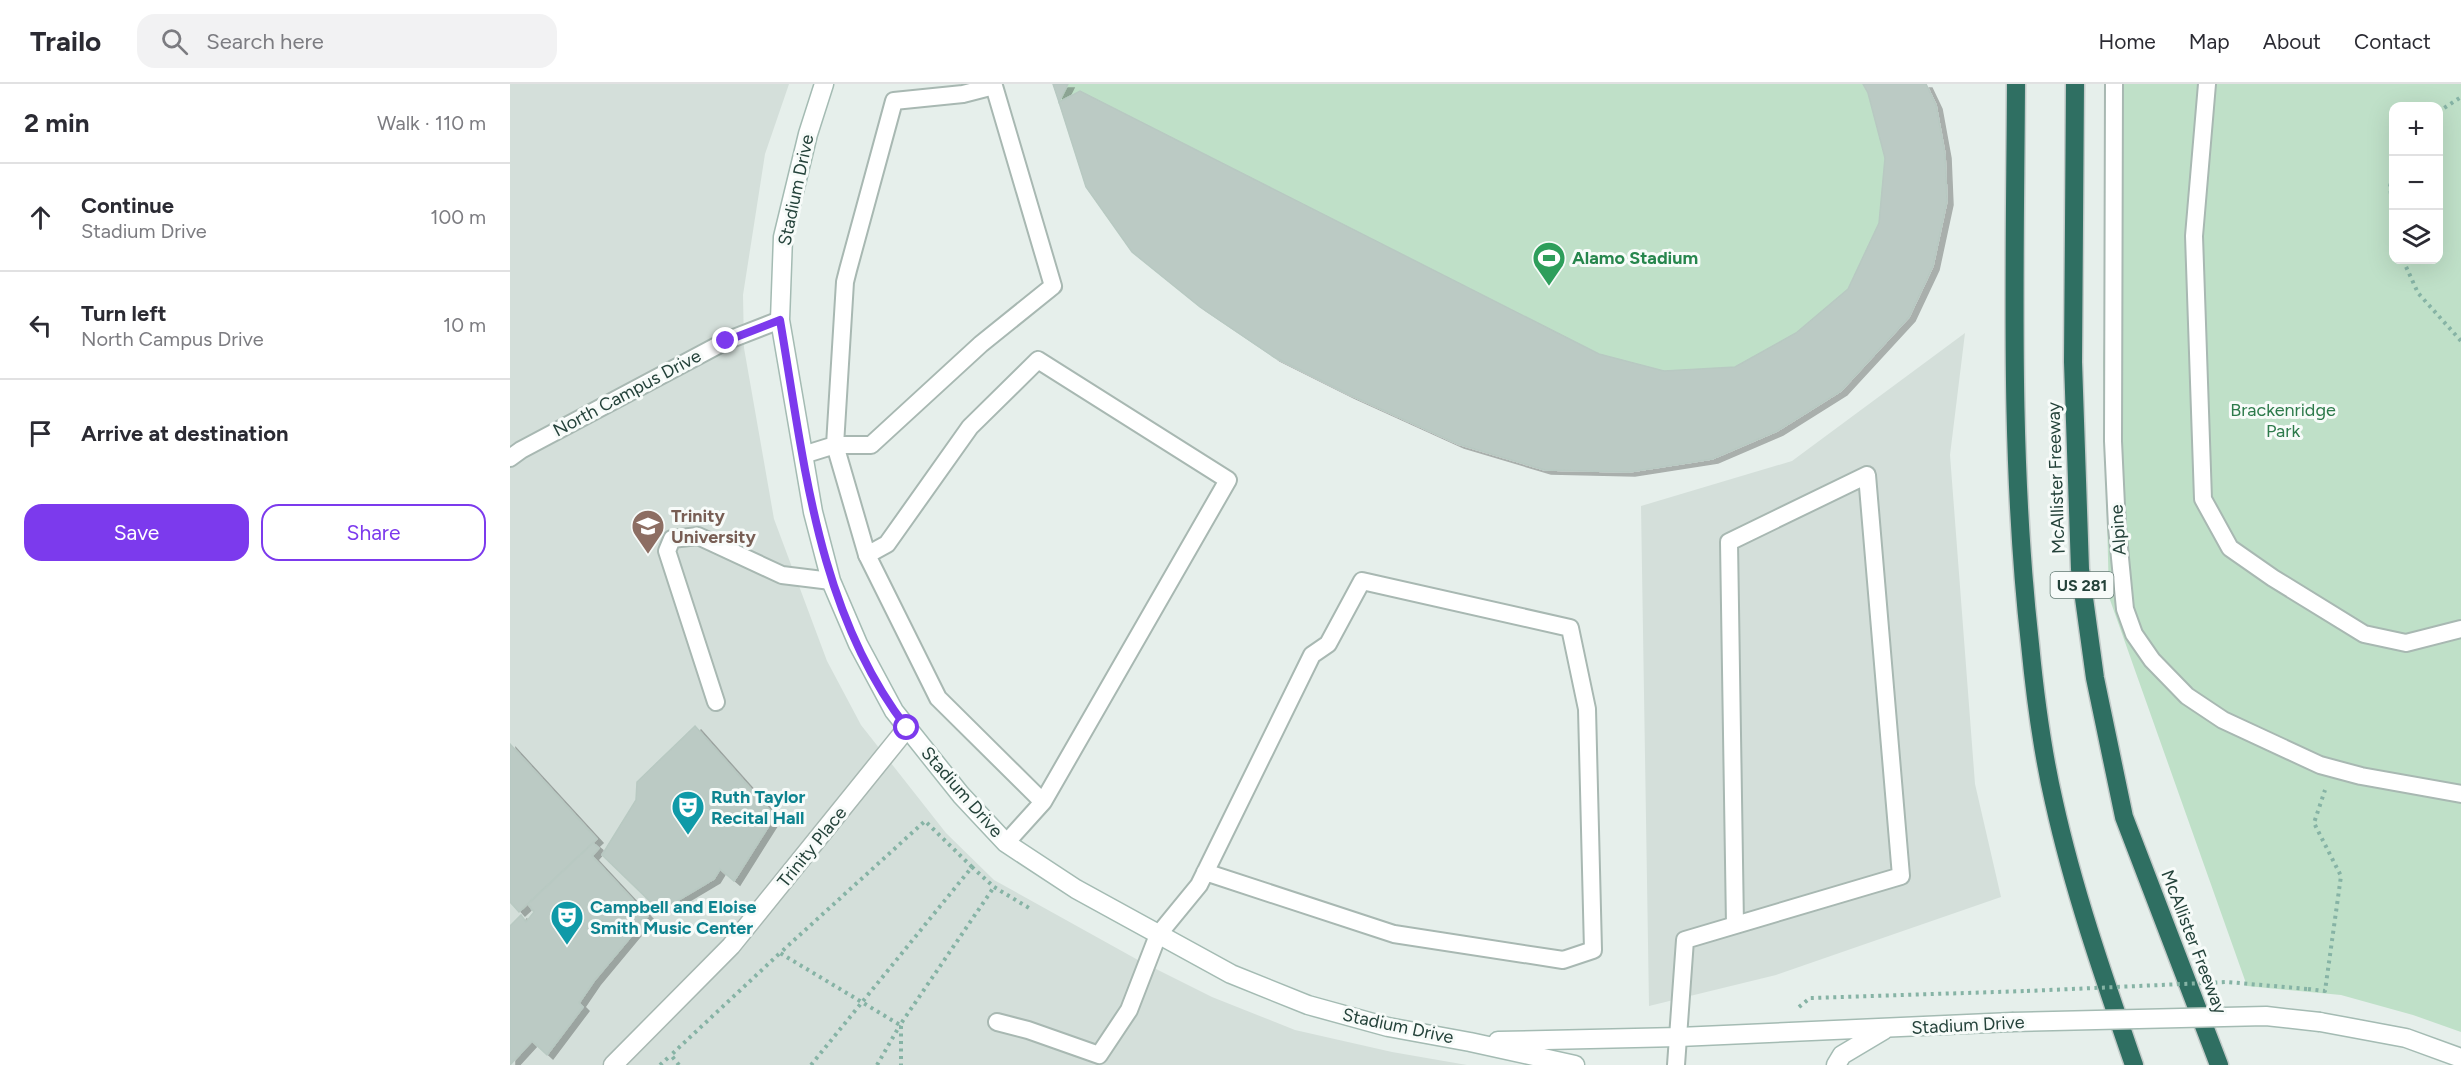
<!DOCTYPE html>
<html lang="en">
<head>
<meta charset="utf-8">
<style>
	body { margin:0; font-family:Figtree,sans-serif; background:#f2f2f3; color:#2b2b33 }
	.controls { position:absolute; right:18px; top:18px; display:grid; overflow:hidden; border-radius:12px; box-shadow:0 6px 24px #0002 }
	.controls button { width:54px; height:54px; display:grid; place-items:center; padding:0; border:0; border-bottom:2px solid #e1e1e2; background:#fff; color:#2b2b33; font:30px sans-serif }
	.stop { position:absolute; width:18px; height:18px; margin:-14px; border:4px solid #7c3aed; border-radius:50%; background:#fff }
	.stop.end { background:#7c3aed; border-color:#fff; box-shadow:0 2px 6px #0008 }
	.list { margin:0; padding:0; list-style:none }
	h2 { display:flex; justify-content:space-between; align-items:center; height:78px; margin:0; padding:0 24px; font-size:26px }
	h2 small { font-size:20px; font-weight:400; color:#7c7c81 }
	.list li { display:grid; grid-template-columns:39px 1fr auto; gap:18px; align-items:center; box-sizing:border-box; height:108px; padding:0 24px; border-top:2px solid #e1e1e2 }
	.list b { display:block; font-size:22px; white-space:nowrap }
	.list p { margin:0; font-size:20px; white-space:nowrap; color:#7c7c81 }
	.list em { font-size:20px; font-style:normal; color:#7c7c81 }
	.actions { display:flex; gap:12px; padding:18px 24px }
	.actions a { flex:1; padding:14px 0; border:2px solid #7c3aed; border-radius:18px; text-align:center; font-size:21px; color:#7c3aed }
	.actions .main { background:#7c3aed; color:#fff }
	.icon { flex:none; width:33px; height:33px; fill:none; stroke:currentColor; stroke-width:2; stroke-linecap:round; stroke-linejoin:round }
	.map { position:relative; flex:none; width:1951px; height:981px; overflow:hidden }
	header { display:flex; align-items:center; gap:36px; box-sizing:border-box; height:84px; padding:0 30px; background:#fff; border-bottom:2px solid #e1e1e2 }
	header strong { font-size:28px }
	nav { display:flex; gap:33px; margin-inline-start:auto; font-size:21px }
	.search { width:420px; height:54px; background:#f2f2f3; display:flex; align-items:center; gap:15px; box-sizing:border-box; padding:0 21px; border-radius:18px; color:#7c7c81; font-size:22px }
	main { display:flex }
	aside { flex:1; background:#fff }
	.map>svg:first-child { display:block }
	.built { fill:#d4dfda }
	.green { fill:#bfe0c8; fill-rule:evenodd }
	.building { fill:#bbcac4; stroke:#b8c9c2; stroke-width:1.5; filter:url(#shadow) }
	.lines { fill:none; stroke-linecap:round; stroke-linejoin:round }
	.service-casing { stroke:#a8b8b2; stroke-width:20 }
	.minor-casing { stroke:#a8b8b2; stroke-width:21 }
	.secondary-casing { stroke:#a4bbb3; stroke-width:21 }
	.motorway-casing { stroke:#c2cac8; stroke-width:21 }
	.path { stroke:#86b3a5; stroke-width:4; stroke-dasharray:3 4.5; stroke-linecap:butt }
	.service { stroke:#fff; stroke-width:16 }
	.minor { stroke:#fff; stroke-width:18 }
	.secondary { stroke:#fff; stroke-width:18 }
	.motorway { stroke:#2f6f62; stroke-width:18 }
	.secondary-bridge-casing { stroke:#a4bbb3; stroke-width:21; stroke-linecap:butt }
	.path-bridge { stroke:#86b3a5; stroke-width:4; stroke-dasharray:3 4.5; stroke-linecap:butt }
	.secondary-bridge { stroke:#fff; stroke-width:18 }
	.route { stroke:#7c3aed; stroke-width:8 }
	.labels { text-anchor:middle; stroke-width:6; stroke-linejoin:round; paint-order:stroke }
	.shield { fill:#f7fbf9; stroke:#637a73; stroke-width:1.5 }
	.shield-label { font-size:16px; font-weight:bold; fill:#24423a }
	.street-label { font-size:18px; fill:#24423a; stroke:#f7fbf9 }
	.leisure-label { font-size:18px; font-weight:bold; fill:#27864d; stroke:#f7fbf9; text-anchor:start }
	.park-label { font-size:18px; fill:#2d7a4b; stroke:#f7fbf9 }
	.education-label { font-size:18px; font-weight:bold; fill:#785e54; stroke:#f7fbf9; text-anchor:start }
	.culture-label { font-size:18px; font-weight:bold; fill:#0d838f; stroke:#f7fbf9; text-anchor:start }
</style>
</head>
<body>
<header>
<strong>Trailo</strong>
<div class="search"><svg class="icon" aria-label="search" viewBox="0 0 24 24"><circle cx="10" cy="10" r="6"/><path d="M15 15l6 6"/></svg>Search here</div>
<nav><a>Home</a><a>Map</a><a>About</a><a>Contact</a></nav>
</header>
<main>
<aside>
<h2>2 min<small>Walk · 110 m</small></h2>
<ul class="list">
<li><svg class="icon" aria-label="ahead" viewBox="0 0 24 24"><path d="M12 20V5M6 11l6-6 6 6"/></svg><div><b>Continue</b><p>Stadium Drive</p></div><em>100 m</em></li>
<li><svg class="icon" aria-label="left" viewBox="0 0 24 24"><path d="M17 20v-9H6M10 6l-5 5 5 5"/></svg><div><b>Turn left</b><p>North Campus Drive</p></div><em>10 m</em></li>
<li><svg class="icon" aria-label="arrive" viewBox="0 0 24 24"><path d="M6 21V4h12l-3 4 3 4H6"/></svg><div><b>Arrive at destination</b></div></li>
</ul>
<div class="actions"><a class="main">Save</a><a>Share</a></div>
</aside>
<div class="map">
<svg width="1951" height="981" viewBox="0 0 1951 981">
	<defs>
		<filter id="shadow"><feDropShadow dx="6" dy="4" stdDeviation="0" flood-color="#0004"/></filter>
	</defs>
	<rect width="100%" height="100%" fill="#e6efeb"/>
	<!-- built -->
	<g class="built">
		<path d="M0 0H279L255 70 233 211 234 264 264 435 317 577 351 641 436 749 484 796 628 876 702 913 785 946 882 968 957 981H0Z"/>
		<path d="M1455 249 1440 371 1465 700 1491 813 1266 891 1139 922 1131 422 1282 377Z"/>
	</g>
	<!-- green -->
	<g class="green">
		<path d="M543 0H1416L1426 21 1435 70 1437 117 1423 182 1399 233 1331 307 1267 347 1202 375 1119 388 1035 386 948 360 838 310 764 273 622 168 576 103Z"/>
		<path d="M1604 0H1951V948L1903 931 1831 911 1737 902 1599 513 1593 279ZM1884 22H1928V176H1884Z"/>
	</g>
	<!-- building -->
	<g class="building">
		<path d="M543 0H558L549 18Z"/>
		<path d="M1353 0H1416L1426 21 1435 70 1437 117 1423 182 1399 233 1331 307 1267 347 1202 375 1119 388 1035 386 948 360 838 310 764 273 690 223 622 168 576 103 549 18 570 7 1089 270 1154 287 1225 283 1286 249 1338 205 1369 139 1375 74 1358 9Z"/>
		<path d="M185 642 265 732 224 797 210 785 204 795 150 827 92 771 126 716 127 698Z"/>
		<path d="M0 660 87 755 9 828 0 818Z"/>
		<path d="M83 759 89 764 82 772 138 832 84 897 69 919 73 923 37 971 22 957 0 981V842L11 831 16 838 24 828 18 820Z"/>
	</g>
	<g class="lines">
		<!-- service casing -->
		<g class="service-casing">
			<g id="service">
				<path d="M1604 0 1603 357 1607 443 1615 525 1624 550 1642 576 1677 612 1713 636 1810 681 1851 692 1951 710"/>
				<path d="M1697 0 1684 152 1693 415 1720 464 1763 494 1854 550 1896 559 1951 545"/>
				<path d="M293 371 325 361H361L471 260 543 202 484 2 453 10 384 17 338 186 335 198 325 361 357 471"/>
				<path d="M0 374 11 366 216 257 270 236"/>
				<path d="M206 618 157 467 162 455 188 452 272 491 321 497"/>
				<path d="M496 759 533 718 428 614 357 471 377 460 460 343 528 276 718 396 533 718"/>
				<path d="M487 938 518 946 589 971 619 926 648 851 689 801 802 571 818 560 852 497 1060 544 1077 625 1083 866 1053 876 884 850 695 788"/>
				<path d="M1166 981 1175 856 1391 792 1357 391 1219 458 1225 841"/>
			</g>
		</g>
		<!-- minor casing -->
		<g class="minor-casing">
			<path id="minor" d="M103 981 221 862 397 644"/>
		</g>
		<!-- secondary casing -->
		<g class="secondary-casing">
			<g id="secondary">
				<path d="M314 0 298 50 273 153 270 236 303 428 321 497 348 560 384 627 451 711 496 759 566 805 721 890 798 921 878 943 960 958 1065 981"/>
				<path d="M1810 938 1896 954 1951 974"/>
				<path d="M988 957 1169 953 1502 938"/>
				<path d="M1326 981 1332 971 1374 946"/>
			</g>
		</g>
		<!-- motorway casing -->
		<g class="motorway-casing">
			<g id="motorway">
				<path d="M1506 0C1505 187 1499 374 1520 560 1525 612 1532 666 1544 718 1564 808 1594 894 1624 981"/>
				<path d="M1565 0 1563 278 1570 485 1585 594 1614 733 1709 981"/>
			</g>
		</g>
		<!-- path -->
		<g class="path">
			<path d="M1928 28 1951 13"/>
			<path d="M1884 85 1880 103 1884 132"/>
			<path d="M1893 176 1908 209 1951 257"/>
			<path d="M462 783 415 737 270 869 390 941 484 803"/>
			<path d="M1798 905 1815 907 1831 792 1804 739 1815 706"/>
			<path d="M1289 923 1300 914 1517 907"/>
			<path d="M391 942V981"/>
			<path d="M150 981 161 971"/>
			<path d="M169 981 161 971 270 869"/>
			<path d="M301 981 462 783 484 803 519 824"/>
			<path d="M367 981 390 941"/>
		</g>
		<!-- service -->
		<use href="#service" class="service"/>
		<!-- minor -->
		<use href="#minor" class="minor"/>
		<!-- secondary -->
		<use href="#secondary" class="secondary"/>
		<!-- motorway -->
		<use href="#motorway" class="motorway"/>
		<!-- secondary-bridge casing -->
		<g class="secondary-bridge-casing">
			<path id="secondary-bridge" d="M1502 938 1756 932 1810 938"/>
		</g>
		<!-- path-bridge -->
		<path class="path-bridge" d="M1517 907 1717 898 1798 905"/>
		<!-- secondary-bridge -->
		<use href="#secondary-bridge" class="secondary-bridge"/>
	</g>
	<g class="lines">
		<!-- route -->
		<path class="route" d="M216 257 270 236C294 376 307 528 397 644"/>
	</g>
	<!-- icons -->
	<defs>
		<g id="stadium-pin" transform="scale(1.725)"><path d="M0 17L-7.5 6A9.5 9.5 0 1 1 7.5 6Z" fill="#2e9e5b" stroke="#f7fbf9"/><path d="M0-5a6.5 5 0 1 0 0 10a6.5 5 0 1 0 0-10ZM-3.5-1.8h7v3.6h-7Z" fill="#fff"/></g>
		<g id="university-pin" transform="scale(1.725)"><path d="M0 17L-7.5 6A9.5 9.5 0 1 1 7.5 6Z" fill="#8d6e63" stroke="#f7fbf9"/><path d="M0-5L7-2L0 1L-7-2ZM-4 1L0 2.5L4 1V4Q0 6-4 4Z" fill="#fff"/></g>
		<g id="theatre-pin" transform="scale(1.725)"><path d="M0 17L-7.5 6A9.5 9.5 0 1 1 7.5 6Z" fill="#0f9aa8" stroke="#f7fbf9"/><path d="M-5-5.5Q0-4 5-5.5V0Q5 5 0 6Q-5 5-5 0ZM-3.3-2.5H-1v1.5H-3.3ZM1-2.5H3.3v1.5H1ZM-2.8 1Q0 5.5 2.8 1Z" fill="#fff"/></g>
	</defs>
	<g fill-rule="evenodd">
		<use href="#stadium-pin" x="1039" y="174"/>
		<use href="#university-pin" x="138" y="442"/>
		<use href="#theatre-pin" x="178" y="723"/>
		<use href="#theatre-pin" x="57" y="833"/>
	</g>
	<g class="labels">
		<!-- shield labels -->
		<rect class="shield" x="1540.5" y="488" width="63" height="26" rx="4.5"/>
		<g class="shield-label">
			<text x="1572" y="507">US 281</text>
		</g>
		<!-- street labels -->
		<g class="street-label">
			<text transform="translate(286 106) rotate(-78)" y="6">Stadium Drive</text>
			<text transform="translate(117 309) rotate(-28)" y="6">North Campus Drive</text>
			<text transform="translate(1546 394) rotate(-92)" y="6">McAllister Freeway</text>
			<text transform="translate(1608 446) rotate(-94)" y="6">Alpine</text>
			<text transform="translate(452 708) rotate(49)" y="6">Stadium Drive</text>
			<text transform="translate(302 763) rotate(-51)" y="6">Trinity Place</text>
			<text transform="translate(1684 858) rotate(69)" y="6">McAllister Freeway</text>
			<text transform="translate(1458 941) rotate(-3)" y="6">Stadium Drive</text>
			<text transform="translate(888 942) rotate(12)" y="6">Stadium Drive</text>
		</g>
		<!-- leisure labels -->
		<g class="leisure-label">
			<text x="1062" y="180">Alamo Stadium</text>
		</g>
		<!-- park labels -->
		<g class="park-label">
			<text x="1773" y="332">Brackenridge<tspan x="1773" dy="21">Park</tspan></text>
		</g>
		<!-- education labels -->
		<g class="education-label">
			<text x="161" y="438">Trinity<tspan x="161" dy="21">University</tspan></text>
		</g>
		<!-- culture labels -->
		<g class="culture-label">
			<text x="201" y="719">Ruth Taylor<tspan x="201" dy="21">Recital Hall</tspan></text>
			<text x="80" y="829">Campbell and Eloise<tspan x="80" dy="21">Smith Music Center</tspan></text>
		</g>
	</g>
</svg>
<div class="controls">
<button>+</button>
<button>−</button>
<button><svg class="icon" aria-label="layers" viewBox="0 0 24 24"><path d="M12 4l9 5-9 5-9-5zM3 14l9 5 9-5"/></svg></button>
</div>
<div class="stop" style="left:397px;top:644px"></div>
<div class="stop end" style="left:216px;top:257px"></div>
</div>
</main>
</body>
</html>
